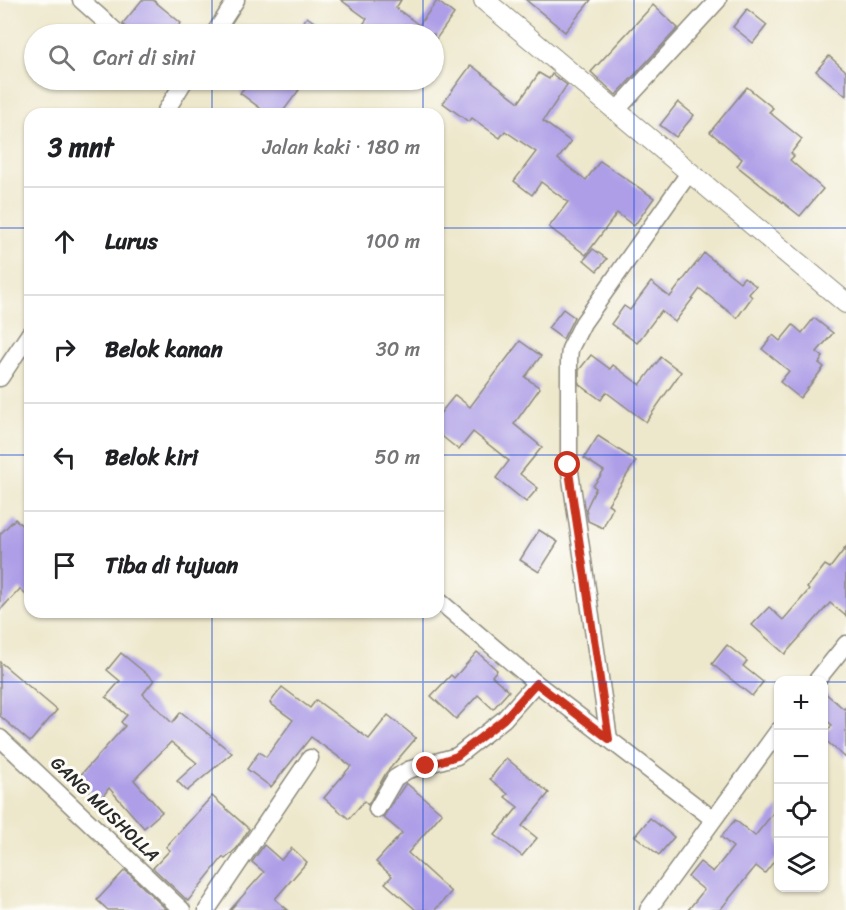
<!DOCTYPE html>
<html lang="id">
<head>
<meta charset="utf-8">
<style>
	body { margin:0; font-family:Sriracha,sans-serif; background:#f6f6f6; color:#202124 }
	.controls { position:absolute; right:18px; bottom:18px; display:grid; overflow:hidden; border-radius:12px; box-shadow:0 2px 4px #0004 }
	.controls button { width:54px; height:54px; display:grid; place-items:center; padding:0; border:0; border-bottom:2px solid #e0e0e0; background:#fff; color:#202124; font:30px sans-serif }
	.stop { position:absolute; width:18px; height:18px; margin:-14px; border:4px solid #c8321e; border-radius:50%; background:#fff }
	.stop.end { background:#c8321e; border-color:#fff; box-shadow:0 2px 6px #0008 }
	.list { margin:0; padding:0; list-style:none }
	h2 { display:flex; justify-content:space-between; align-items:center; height:78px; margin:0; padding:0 24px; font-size:26px }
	h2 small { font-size:20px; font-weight:400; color:#757577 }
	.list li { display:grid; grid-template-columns:39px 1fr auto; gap:18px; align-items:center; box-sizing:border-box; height:108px; padding:0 24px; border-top:2px solid #e0e0e0 }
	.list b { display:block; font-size:22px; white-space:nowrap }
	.list em { font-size:20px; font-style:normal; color:#757577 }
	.icon { flex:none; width:33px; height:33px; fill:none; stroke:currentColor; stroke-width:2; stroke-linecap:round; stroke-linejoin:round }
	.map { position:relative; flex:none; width:846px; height:910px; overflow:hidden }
	.search { position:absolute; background:#fff; box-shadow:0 2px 4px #0004; left:24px; top:24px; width:420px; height:66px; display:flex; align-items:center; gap:15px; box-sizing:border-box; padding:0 21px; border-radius:33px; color:#757577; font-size:22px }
	.panel { position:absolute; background:#fff; box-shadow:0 2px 4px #0004; left:24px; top:108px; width:420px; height:510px; border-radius:18px }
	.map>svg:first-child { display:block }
	.building { fill:#ad9ee7 }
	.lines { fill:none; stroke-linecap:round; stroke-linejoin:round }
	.minor-casing { stroke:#8c897b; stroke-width:19 }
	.tertiary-casing { stroke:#8c897b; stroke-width:22 }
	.minor { stroke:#fff; stroke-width:16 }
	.tertiary { stroke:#fff; stroke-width:20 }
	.route { stroke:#c8321e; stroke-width:8 }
	.grid { fill:none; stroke:#1d4ed8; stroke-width:1.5; stroke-opacity:0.55 }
	.labels { text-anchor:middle; stroke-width:6; stroke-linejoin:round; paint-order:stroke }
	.street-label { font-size:18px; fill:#2b2b2b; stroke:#fdfcf7 }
</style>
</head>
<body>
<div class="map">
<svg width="846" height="910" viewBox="0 0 846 910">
	<rect width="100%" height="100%" fill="#fdfcf7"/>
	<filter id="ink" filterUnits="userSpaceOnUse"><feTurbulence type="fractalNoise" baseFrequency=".0167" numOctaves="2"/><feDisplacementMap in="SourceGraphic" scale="12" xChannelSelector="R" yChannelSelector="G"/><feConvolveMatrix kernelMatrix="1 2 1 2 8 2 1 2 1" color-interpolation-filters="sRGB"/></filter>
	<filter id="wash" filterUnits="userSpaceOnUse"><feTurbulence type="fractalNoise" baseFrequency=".008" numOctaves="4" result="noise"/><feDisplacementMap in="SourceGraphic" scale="24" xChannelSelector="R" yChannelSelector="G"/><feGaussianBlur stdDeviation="1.35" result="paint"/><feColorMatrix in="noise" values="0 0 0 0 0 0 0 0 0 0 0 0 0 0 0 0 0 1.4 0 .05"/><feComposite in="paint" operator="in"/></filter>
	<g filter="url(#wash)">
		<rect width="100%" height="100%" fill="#ede7cb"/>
		<g id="blocks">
			<!-- building -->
			<g class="building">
				<path d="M142 0H153L181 23 172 34H129L123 23Z"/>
				<path d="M341 0H401L396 8 419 25 437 1 454 14 434 42V34H356L367 19Z"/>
				<path d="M526 0H591L565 32Z"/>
				<path d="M653 5 678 28 616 95 591 72Z"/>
				<path d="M747 9 767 25 753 43 733 27Z"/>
				<path d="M307 17 331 34H293Z"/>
				<path d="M829 56 846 71V96L816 71Z"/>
				<path d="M471 65 519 102 539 73 549 79 552 74 567 85 543 121 571 142 558 159 586 180 600 161 654 198 634 226 617 213 586 255 549 227 568 202 541 182 532 195 514 181 536 152 505 131 500 138 472 118 469 122 443 103Z"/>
				<path d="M250 80H285L299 90 281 114H268L240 93Z"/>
				<path d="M747 87 773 108 769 112 802 139 791 153 794 156 790 160 823 189 800 216 737 166 742 159 710 132Z"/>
				<path d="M678 102 694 115 676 137 660 125Z"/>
				<path d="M593 249 607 259 597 271 584 260Z"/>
				<path d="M704 253 740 282 744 277 756 286 749 294 752 297 737 318 700 289 675 322 661 311 637 343 611 324 624 306 630 310 651 282 670 297Z"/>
				<path d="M563 309 574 317 563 339 548 328Z"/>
				<path d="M814 318 833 333 817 352 823 357 819 363 824 367 800 398 780 382 789 371 762 349 773 335 780 341 793 325 802 333Z"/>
				<path d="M520 341 541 356 525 377 540 388 514 424 542 447 520 474 538 488 526 502 496 478 509 461 473 432 459 450 438 433V416L455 395 470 407Z"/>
				<path d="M591 355 610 369 613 365 640 385 661 357 681 372 646 422 606 392 601 400 579 384V370Z"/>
				<path d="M598 436 636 461 608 504 613 507 603 528 588 521 586 509 596 488 593 486 604 471 584 458Z"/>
				<path d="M15 519 30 533V599L20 589 0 610V534Z"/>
				<path d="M539 530 558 542 539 572 520 560Z"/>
				<path d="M846 547V616L830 603 785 654 752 625 769 607 783 620 809 590 807 588 825 565 830 568Z"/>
				<path d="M727 645 747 661 743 666 763 682 752 696 712 664Z"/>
				<path d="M477 652 497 670 492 676 509 691 493 709 478 695 456 719 431 696 451 675 454 678Z"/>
				<path d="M121 653 154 680 143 694 172 723 181 712 232 753 187 791 177 781 197 763 171 742 134 780 162 812 144 828 109 788 100 800 76 780 125 726 121 722 127 715 106 697 120 681 107 670Z"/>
				<path d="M0 662 57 710 30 742 0 716Z"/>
				<path d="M282 687 310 708 316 700 369 739 388 715 416 738 386 773 368 805 364 801 349 819 324 798 351 766 311 737 271 787 247 769 259 752 266 757 293 720 270 703Z"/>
				<path d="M824 692 844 709 846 707V758L824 739V735L832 725 824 718Z"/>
				<path d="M506 758 549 793 522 826 537 838 522 856 495 835 518 807 505 797 508 794 490 779Z"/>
				<path d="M406 783 442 813 408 853 451 892 435 910H416L385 883 392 876 376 862 402 833 383 817Z"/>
				<path d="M212 796 249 829 237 848 225 859 223 857 188 901 153 868 170 850 166 847Z"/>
				<path d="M778 807V856L765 873 756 866 720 910H688L704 890 688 877 700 862 713 872 733 847 721 837 735 820 755 836Z"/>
				<path d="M650 818 674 837 659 855 635 836Z"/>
				<path d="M264 845 281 860 292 848 307 862 275 899 288 910H230L264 872 252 862Z"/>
				<path d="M125 870 167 910H108L97 900Z"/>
			</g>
		</g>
	</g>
	<g filter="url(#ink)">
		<use href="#blocks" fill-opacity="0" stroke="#8c897b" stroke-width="1.5"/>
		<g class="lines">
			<!-- minor casing -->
			<g class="minor-casing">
				<g id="minor">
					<path d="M81 0 119 34"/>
					<path d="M214 34 236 0"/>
					<path d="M615 112 718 0"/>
					<path d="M164 114 185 80"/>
					<path d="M0 378 30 333"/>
					<path d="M438 600 536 683 713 819"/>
					<path d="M817 680 846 644"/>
					<path d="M0 738 182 910"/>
					<path d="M609 739 569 465V360L570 349 583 323 689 173"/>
					<path d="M377 809 395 778 408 770 457 756 504 719 536 683"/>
					<path d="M207 910 310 758"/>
					<path d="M648 910 778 731"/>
				</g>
			</g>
			<!-- tertiary casing -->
			<g class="tertiary-casing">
				<path id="tertiary" d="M484 0 846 303"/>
			</g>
			<!-- minor -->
			<use href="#minor" class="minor"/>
			<!-- tertiary -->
			<use href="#tertiary" class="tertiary"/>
		</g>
	</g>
	<g class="lines" filter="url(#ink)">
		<!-- route -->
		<path class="route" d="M426 766 457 756 504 719 536 683 609 739 568 465"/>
	</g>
	<!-- grid -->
	<path class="grid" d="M212 0V34M423 0V34M634 0V910M212 80V114M423 80V114M0 228H30M438 228H846M0 455H30M438 455H846M212 612V910M423 612V910M0 682H778M824 682H846"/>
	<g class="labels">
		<!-- street labels -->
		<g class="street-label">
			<text transform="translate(105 809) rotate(44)" y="6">GANG MUSHOLLA</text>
		</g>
	</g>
</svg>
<div class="controls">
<button>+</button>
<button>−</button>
<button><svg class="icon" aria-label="locate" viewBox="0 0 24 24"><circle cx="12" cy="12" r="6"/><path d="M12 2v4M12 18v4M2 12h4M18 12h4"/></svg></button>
<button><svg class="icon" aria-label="layers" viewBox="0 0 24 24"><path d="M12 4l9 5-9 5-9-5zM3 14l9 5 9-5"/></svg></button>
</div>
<div class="stop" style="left:568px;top:465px"></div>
<div class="stop end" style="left:426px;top:766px"></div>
<div class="search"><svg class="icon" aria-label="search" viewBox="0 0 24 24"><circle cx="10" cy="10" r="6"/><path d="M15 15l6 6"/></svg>Cari di sini</div>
<section class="panel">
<h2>3 mnt<small>Jalan kaki · 180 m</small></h2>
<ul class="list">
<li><svg class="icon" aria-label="ahead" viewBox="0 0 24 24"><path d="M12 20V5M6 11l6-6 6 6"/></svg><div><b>Lurus</b></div><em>100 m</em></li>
<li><svg class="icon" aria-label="right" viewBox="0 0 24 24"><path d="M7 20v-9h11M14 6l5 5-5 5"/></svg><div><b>Belok kanan</b></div><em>30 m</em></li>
<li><svg class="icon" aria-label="left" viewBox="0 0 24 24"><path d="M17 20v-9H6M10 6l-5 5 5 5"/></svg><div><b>Belok kiri</b></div><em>50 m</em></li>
<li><svg class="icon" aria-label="arrive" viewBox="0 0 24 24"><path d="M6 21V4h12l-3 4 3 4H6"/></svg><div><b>Tiba di tujuan</b></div></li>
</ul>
</section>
</div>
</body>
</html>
